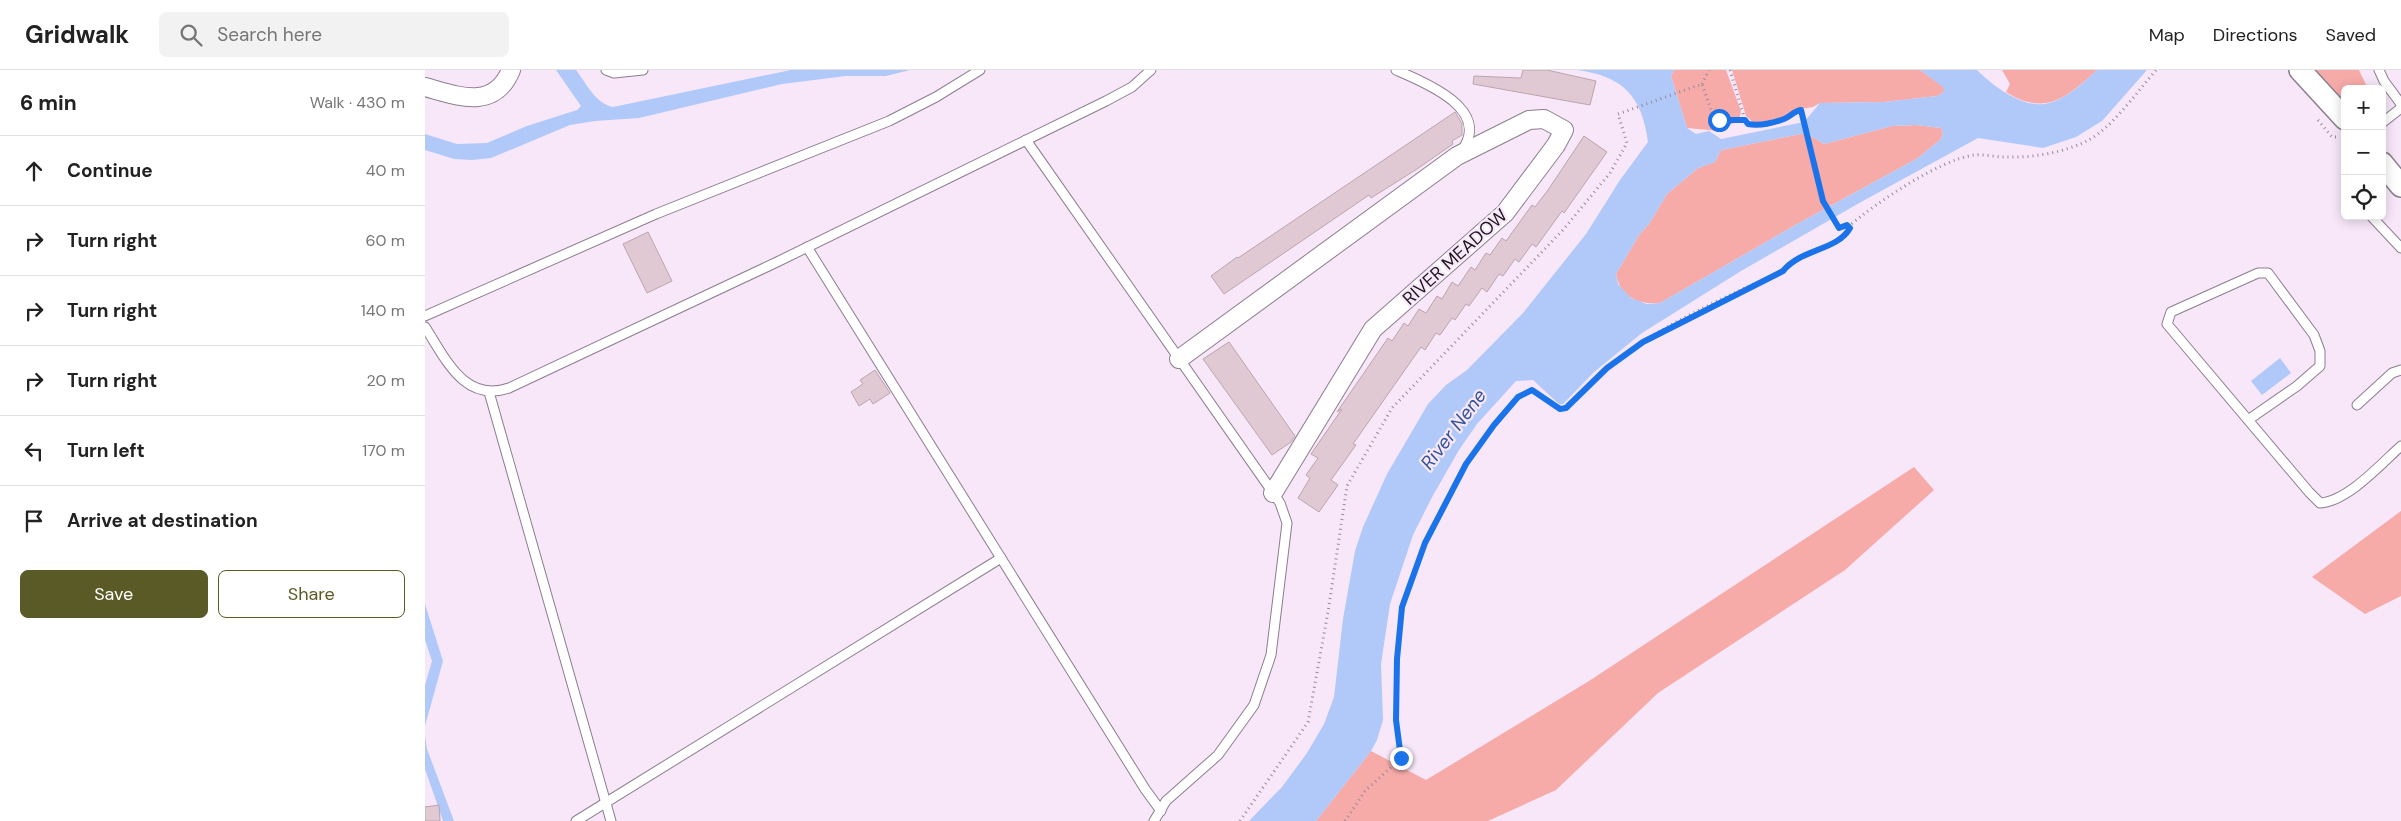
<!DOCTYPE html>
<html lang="en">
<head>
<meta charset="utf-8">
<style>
	body { margin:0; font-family:"DM Sans",sans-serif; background:#f2f2f2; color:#222 }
	.controls { position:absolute; right:15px; top:15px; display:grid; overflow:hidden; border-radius:8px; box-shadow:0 2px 12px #0003 }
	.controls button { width:45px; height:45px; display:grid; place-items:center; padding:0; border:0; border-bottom:1px solid #e0e0e0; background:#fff; color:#222; font:25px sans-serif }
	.stop { position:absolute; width:15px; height:15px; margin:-11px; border:4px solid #1a73e8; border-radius:50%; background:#fff }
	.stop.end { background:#1a73e8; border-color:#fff; box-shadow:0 1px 5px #0008 }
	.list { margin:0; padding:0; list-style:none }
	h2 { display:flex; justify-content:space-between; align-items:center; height:65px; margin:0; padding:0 20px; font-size:21px }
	h2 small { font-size:16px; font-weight:400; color:#767676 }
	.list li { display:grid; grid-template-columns:32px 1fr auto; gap:15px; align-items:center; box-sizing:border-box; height:70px; padding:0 20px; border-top:1px solid #e0e0e0 }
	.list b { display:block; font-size:19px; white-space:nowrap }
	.list em { font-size:16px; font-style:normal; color:#767676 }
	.actions { display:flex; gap:10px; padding:15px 20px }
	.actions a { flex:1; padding:11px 0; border:1px solid #5a5a27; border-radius:8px; text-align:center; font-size:18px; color:#5a5a27 }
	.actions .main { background:#5a5a27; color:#fff }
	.icon { flex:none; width:28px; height:28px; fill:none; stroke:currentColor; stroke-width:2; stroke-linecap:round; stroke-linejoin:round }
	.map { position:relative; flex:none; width:1976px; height:751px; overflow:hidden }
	header { display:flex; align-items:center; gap:30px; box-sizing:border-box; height:70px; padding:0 25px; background:#fff; border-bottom:1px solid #e0e0e0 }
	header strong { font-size:24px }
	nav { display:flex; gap:28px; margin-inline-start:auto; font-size:18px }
	.search { width:350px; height:45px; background:#f2f2f2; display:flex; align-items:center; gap:12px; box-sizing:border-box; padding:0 18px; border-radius:8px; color:#767676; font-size:19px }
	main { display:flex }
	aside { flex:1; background:#fff }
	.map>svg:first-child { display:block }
	.green { fill:#f6aba9 }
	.water { fill:#b1c9f9; fill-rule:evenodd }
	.building { fill:#e0c9d2; stroke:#bba5ae }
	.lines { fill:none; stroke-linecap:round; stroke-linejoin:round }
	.service-casing { stroke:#8c7e8e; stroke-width:11 }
	.minor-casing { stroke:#8c7e8e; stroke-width:20 }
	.tertiary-casing { stroke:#8c7e8e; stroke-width:24 }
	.path { stroke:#978b98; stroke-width:3; stroke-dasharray:1 4; stroke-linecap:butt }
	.service { stroke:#fff; stroke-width:9 }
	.minor { stroke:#fff; stroke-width:18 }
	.tertiary { stroke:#fff; stroke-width:21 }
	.route { stroke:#1a73e8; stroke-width:6 }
	.labels { text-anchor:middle; stroke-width:4.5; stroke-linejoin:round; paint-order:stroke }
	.street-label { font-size:18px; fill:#1e181e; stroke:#f7e7f9 }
	.water-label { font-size:19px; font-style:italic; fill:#34549a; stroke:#f7e7f9 }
</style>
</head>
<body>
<header>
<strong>Gridwalk</strong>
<div class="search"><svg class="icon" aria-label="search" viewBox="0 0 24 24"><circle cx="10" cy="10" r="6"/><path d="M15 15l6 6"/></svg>Search here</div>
<nav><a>Map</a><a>Directions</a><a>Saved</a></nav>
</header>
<main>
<aside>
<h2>6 min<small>Walk · 430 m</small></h2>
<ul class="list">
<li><svg class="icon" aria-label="ahead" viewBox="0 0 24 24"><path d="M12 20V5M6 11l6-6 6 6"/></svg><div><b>Continue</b></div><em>40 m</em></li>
<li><svg class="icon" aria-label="right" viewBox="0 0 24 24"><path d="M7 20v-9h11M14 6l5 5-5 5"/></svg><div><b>Turn right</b></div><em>60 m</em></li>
<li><svg class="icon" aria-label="right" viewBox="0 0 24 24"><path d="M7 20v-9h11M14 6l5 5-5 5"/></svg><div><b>Turn right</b></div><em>140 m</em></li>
<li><svg class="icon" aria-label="right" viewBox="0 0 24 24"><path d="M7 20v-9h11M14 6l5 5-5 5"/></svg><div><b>Turn right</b></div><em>20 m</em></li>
<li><svg class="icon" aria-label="left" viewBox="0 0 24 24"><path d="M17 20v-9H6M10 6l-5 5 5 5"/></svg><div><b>Turn left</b></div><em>170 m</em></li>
<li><svg class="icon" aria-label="arrive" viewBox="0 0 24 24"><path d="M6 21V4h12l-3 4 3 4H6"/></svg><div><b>Arrive at destination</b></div></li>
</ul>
<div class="actions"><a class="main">Save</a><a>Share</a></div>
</aside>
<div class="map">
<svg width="1976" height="751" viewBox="0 0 1976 751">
	<rect width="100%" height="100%" fill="#f7e7f9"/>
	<!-- green -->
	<g class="green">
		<path d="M1249 0H1301L1316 41C1315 50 1312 53 1303 55L1301 59 1294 61 1262 58 1246 6Z"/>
		<path d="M1307 0H1495L1519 17V22L1512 26 1459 32 1395 33 1388 37 1369 40 1359 48 1329 53 1321 46Z"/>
		<path d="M1577 0H1672C1643 27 1620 47 1581 22L1585 14Z"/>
		<path d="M1891 0H1934L1943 19H1920V32Z"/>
		<path d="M1491 55 1516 58 1518 63 1516 69 1493 88 1374 153 1235 233C1214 235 1195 227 1191 204L1214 165 1224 154 1242 124 1273 98 1290 92 1296 80 1381 63 1399 74 1467 56Z"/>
		<path d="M1489 397 1509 420 1420 500 1233 623 1131 720 1063 751H891L946 681 1001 710 1164 611Z"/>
		<path d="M1976 441V526L1940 544 1887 507Z"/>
	</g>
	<!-- water -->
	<g class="water">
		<path d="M131 0H151C161 13 171 34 188 37L366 0H485L461 6H421L357 14 214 48 170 51 145 55 66 88 47 90 29 89 0 80V64L32 74 62 73 102 56 152 40 156 36Z"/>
		<path d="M1152 0H1249L1246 6 1262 58 1271 64 1284 61 1296 69 1379 52 1395 33 1459 32 1512 26 1519 22 1518 17 1495 0H1552C1568 16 1599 40 1624 33 1643 28 1658 13 1672 0H1722L1677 51 1651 67 1618 78 1553 68 1436 132 1316 201 1217 263 1169 302 1138 334H1134L1108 310 1091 311 1052 354 1034 380 1006 429 988 465 965 534 956 594 958 650 952 670 946 681 891 751H824L857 717 882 683 899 654 909 627 918 549 930 481 938 457 962 404 1003 334 1021 315 1042 300 1098 243 1161 164 1195 110 1223 72C1217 25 1197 6 1152 0ZM1491 55 1516 58 1518 63 1516 69 1493 88 1374 153 1235 233 1222 234 1206 228 1193 214 1191 204 1214 165 1224 154 1242 124 1273 98 1290 92 1296 80 1381 63 1399 74 1467 56Z"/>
		<path d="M1855 288 1866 303 1837 325 1826 311Z"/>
		<path d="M0 534 18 591 0 656V615L7 591 0 570Z"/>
		<path d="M0 666 2 679 29 751H18L0 699Z"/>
	</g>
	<!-- building -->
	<g class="building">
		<path d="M1098 0H1122L1171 11 1165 35 1048 14 1049 6 1096 8Z"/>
		<path d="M1030 42 1037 54V65L1027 71 1028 74 992 99 946 128 944 125 799 224 786 206 812 187 813 188Z"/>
		<path d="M1159 66 1182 82 1139 143 1137 141 1111 177 1107 174 1094 192 1090 189 1078 206 1074 204 1062 222 1057 218 1044 236 1041 234 1030 250 1027 248 1015 265 1011 263 1000 280 996 277 928 374 931 375 906 410 913 415 894 442 873 428 885 408 881 405 893 388 886 384 917 339 912 342 963 268 967 271 979 253 983 256 994 239 1001 243 1012 226 1017 229 1027 212 1033 216 1046 197 1050 200 1061 183 1065 185 1077 168 1081 171 1107 135 1110 137 1123 120Z"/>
		<path d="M223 162 247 211 222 223 198 174Z"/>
		<path d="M804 272 870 366 866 372 847 385 778 289Z"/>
		<path d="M450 300 465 323 448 334 445 329 434 336 426 322 438 314 435 310Z"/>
		<path d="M14 735 15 751H0V737Z"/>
	</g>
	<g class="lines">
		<!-- service casing -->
		<g class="service-casing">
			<g id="service">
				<path d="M181 0 189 3 218 0"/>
				<path d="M971 0C999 12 1067 39 1037 80"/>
				<path d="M1954 0 1959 11 1976 34"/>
				<path d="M1957 53 1976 38"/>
				<path d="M601 70 844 417 855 433 862 453 846 585 829 635 793 685 741 731 729 751"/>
				<path d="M1946 146 1976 178"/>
				<path d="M382 177 720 719 736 741"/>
				<path d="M0 246 231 144 464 51 511 27 555 0"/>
				<path d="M0 257C21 289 39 333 84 318L352 192 681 31 707 17 726 0"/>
				<path d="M64 322 186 751"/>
				<path d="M1932 335 1967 303 1976 300"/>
				<path d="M1823 350 1872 316 1895 296V281L1889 265 1843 203H1833L1746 242 1742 254 1884 422 1895 433C1923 431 1956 394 1976 376"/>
				<path d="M151 751 576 488"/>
			</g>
		</g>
		<!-- minor casing -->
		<g class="minor-casing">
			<g id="minor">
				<path d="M0 17C33 26 69 41 86 0"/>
				<path d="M754 289 1032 86 1104 50 1119 49 1139 60 1131 75 1080 143 948 259 848 423"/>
			</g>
		</g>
		<!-- tertiary casing -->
		<g class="tertiary-casing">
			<g id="tertiary">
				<path d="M1875 0 1920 49"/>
				<path d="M1957 93 1976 116"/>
			</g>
		</g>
		<!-- path -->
		<g class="path">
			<path d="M1305 0 1320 50"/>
			<path d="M1277 14 1284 0"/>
			<path d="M1893 50 1907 67H1913"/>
			<path d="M815 751 883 652 903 542 922 416 967 338 1138 160 1185 103 1202 73 1193 44 1277 14 1288 45 1294 50H1320L1323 54C1334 56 1348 53 1359 49 1365 47 1369 41 1376 40L1399 131 1415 158 1422 155 1424 156"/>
			<path d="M920 751 940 721 976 688 971 650 972 589 977 537 1000 473 1041 393 1069 355 1093 327 1107 320 1135 339H1141C1155 325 1167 311 1182 298 1225 260 1304 225 1358 201 1364 194 1371 188 1379 184 1391 178 1424 173 1424 156 1451 133 1514 90 1549 85 1559 84 1570 87 1580 87 1607 88 1637 83 1662 71 1687 58 1712 22 1731 0"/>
		</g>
		<!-- service -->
		<use href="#service" class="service"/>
		<!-- minor -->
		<use href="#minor" class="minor"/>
		<!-- tertiary -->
		<use href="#tertiary" class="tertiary"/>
	</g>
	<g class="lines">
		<!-- route -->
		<path class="route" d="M976 688 971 650 972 589 977 537 1000 473 1041 394 1069 355 1093 327 1107 320 1135 339 1141 338 1182 298 1218 272 1358 201C1377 178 1412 181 1425 158L1422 155 1414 158 1398 131 1376 40C1369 41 1365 47 1359 49 1348 53 1334 56 1323 54L1320 50H1294"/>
	</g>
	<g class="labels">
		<!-- street labels -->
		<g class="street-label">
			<text transform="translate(1030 187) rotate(-42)" y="6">RIVER MEADOW</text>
		</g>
		<!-- water labels -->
		<g class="water-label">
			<text transform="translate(1028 359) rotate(-53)" y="7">River Nene</text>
		</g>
	</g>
</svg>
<div class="controls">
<button>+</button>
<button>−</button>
<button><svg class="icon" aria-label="locate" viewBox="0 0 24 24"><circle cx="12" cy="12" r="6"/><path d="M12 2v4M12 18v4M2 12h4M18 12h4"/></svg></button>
</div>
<div class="stop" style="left:1294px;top:50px"></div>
<div class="stop end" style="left:976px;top:688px"></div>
</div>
</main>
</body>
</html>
